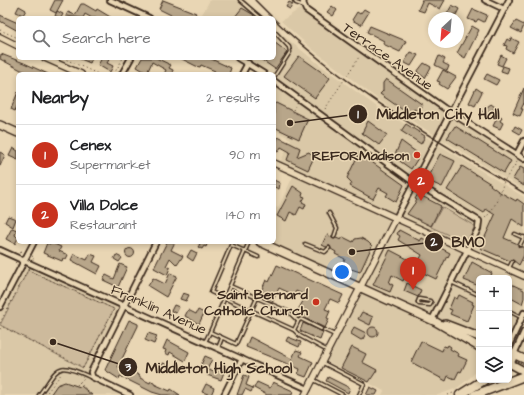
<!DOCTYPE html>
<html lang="en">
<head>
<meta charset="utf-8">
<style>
	body { margin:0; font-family:"Architects Daughter",sans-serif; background:#f2f2f2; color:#202124 }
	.controls { position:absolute; right:12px; bottom:12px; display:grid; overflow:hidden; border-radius:6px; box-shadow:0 2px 6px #0003 }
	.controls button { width:36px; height:36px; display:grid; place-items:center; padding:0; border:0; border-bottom:1px solid #e0e0e0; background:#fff; color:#202124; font:20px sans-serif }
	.compass { position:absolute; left:428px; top:12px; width:36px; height:36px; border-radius:50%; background:#fff; box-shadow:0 2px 6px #0003; rotate:206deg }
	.you { position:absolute; left:342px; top:272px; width:14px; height:14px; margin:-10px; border:3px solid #fff; border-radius:50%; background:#1a73e8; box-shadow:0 0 0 6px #1a73e833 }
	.badge { display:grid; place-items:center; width:26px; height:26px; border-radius:50%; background:#c8321e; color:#fff; font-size:13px; font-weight:700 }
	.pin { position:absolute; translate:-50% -33px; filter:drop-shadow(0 1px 2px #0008) }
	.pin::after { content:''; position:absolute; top:21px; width:14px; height:12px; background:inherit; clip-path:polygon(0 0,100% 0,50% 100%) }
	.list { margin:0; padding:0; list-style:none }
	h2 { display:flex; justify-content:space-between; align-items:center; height:52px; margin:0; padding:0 16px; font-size:17px }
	h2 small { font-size:13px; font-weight:400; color:#757577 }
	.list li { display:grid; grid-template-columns:26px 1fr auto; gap:12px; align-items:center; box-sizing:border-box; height:60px; padding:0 16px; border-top:1px solid #e0e0e0 }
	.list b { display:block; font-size:15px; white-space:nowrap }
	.list p { margin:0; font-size:13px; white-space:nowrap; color:#757577 }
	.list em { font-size:13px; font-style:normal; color:#757577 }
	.icon { flex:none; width:22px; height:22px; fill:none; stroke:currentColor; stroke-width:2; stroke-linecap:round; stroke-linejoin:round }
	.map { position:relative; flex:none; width:524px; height:395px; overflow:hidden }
	.search { position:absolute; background:#fff; box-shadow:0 2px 6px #0003; left:16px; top:16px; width:260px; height:44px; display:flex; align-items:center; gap:10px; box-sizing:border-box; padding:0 14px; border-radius:6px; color:#757577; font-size:15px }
	.panel { position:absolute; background:#fff; box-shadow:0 2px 6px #0003; left:16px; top:72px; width:260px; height:172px; border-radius:6px }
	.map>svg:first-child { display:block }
	.built { fill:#dac8a7 }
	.green { fill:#cdba9c; stroke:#84725d }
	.building { fill:#b8a68a; stroke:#3b2a1e }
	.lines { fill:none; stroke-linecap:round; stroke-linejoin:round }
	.service-casing { stroke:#3b2a1e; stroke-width:5 }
	.minor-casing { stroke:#3b2a1e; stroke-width:8 }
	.tertiary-casing { stroke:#3b2a1e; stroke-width:8 }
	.primary-casing { stroke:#3b2a1e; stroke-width:10 }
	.motorway-casing { stroke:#3b2a1e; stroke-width:11 }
	.path { stroke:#3b2a1e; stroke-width:1; stroke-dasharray:1 3; stroke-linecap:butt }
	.service { stroke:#e9d6b4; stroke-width:2 }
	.minor { stroke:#e9d6b4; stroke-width:4.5 }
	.tertiary { stroke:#e9d6b4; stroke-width:5.5 }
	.primary { stroke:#e9d6b4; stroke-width:7 }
	.motorway { stroke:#e9d6b4; stroke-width:8 }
	.rail { stroke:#3b2a1e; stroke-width:1.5 }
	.poi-dot { fill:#c8321e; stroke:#e9d6b4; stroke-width:1.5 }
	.labels { text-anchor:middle; stroke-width:3; stroke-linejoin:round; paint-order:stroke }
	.street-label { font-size:14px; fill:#3b2a1e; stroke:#e9d6b4 }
	.poi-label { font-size:14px; font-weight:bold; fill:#3b2a1e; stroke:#e9d6b4; text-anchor:end }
	.leader { fill:none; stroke:#3b2a1e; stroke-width:1.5 }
	.callout-dot { fill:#3b2a1e; stroke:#e9d6b4; stroke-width:1.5 }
	.mark-label { font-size:12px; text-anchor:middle; font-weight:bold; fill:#fff }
	.callout-label { font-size:15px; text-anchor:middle; font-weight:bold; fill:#3b2a1e; stroke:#e9d6b4; stroke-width:3; stroke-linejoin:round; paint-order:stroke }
</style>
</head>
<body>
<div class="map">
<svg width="524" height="395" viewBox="0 0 524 395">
	<rect width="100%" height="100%" fill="#e9d6b4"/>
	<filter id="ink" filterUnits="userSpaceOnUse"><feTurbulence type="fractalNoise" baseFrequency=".025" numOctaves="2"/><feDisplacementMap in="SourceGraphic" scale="8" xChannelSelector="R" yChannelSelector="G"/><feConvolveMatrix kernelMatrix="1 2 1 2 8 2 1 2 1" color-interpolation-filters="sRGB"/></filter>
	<g filter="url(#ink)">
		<!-- built -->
		<g class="built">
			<path d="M210 0H245L263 18H200Z"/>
			<path d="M304 6 364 53 524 159V190L383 103 312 49 281 21Z"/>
			<path d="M274 28 316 62 377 107 524 197V355L509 348V278H479V368L471 377 457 388 438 395H382L384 391 323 359 360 288 260 242H274V206L278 208 295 172 279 165 291 139 274 130V74H264L238 58H274Z"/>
			<path d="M24 261 123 305 91 372 92 377 130 395H0V307Z"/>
		</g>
		<!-- green -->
		<g class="green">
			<path d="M442 207 473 225 474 228 466 243 431 227Z"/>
			<path d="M28 270 114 309 83 368 0 325Z"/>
		</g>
		<!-- building -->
		<g class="building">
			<path d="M55 0H63L56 13 50 10Z"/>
			<path d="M163 0 196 13 193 18H177L159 9Z"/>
			<path d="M421 0H445L440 9 428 3 424 12 418 10 422 1Z"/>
			<path d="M289 2 293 4 290 9 286 7Z"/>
			<path d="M81 4H84L96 11 97 9 112 18H92L85 14 83 18 66 16 68 12 75 15Z"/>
			<path d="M452 5 459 9 456 15 454 14 453 17 449 18 446 16Z"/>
			<path d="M19 6 26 10 23 15 16 12Z"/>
			<path d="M332 6 337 10 333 16 327 12Z"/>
			<path d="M242 8 254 15 252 18H234Z"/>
			<path d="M364 9 369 12 361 25 352 20 357 12 360 14Z"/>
			<path d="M473 9 487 15 484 22 478 19 476 22 468 19Z"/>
			<path d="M57 11 63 14 61 18 55 16Z"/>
			<path d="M0 15 18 23V31L0 21Z"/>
			<path d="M516 21 524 25 521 33 511 28Z"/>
			<path d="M370 26 406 41 400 52 383 44 384 41 367 32Z"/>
			<path d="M472 26 479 30 465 58 457 53Z"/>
			<path d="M511 38 519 42 513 53 506 49 507 46 504 45 507 39 510 41Z"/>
			<path d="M274 42 287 52 275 69 259 58H274Z"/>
			<path d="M411 52 418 55 411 66 405 63V61Z"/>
			<path d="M1 54 24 63 48 74H34L21 70 0 59Z"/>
			<path d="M501 55 506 58 502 66 497 64Z"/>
			<path d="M299 56 330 78 315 98 284 76Z"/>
			<path d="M439 56 445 59 443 63 449 66 447 71 435 65Z"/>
			<path d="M78 58H92L90 63Z"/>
			<path d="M102 58H110L107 63 113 66 110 72 98 65Z"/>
			<path d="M142 58H156L171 65 169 68 173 70 172 74H164L166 70 152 62 147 73 137 67Z"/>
			<path d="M180 58H209L231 68 229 74H213L215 71 201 65 200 67 196 66Z"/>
			<path d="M424 63 431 67 425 78 417 72Z"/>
			<path d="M503 66 509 68 507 73 501 71Z"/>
			<path d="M443 70 456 77 447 89 439 84 440 82 437 81Z"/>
			<path d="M487 74 499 80 496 85 484 79Z"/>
			<path d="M386 79 423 105 420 109 417 111 414 109 410 115 380 94 383 91V83Z"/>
			<path d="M476 88 482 92 475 106 469 103Z"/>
			<path d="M524 88V103L521 109H523L520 116 513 113Z"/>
			<path d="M18 92V104L15 111 11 109Z"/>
			<path d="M276 103 308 119 299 139 274 127V104Z"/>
			<path d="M491 104 495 107 488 118 482 114 485 106 487 107Z"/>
			<path d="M498 116 502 118 500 121 503 123 500 129 493 126Z"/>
			<path d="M368 121 387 135 379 145 362 133Z"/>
			<path d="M406 124 425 136 421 144 401 131Z"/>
			<path d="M455 126 511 161 504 173 447 138Z"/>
			<path d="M515 126 522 130 520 134 513 130Z"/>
			<path d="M278 137 300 148 297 157 309 152 311 154 312 152 316 153 308 170 287 160 290 152 281 147 278 152 274 150Z"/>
			<path d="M401 141 420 155 411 169 394 157Z"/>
			<path d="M13 148 18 151V160L9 156Z"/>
			<path d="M0 152 5 155 0 166Z"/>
			<path d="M359 153 404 185 396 202 386 196 388 193 379 188 373 199 350 186 352 183 347 178Z"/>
			<path d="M440 154 455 161 442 187 426 180Z"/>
			<path d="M462 166 491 184 490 185 498 191 516 201 517 199 524 204V227L512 219 504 238 518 244 519 247H524V255L519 265 513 260 510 261 480 248 495 215 486 209 484 213 447 190Z"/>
			<path d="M520 167 524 169V186L513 179Z"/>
			<path d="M274 180 280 183 279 189 274 187Z"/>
			<path d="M293 186 303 193 302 196 305 197 302 202 306 204 304 209 300 207 296 215 290 212 286 221 277 216Z"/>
			<path d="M418 194 441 206 431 226 407 214 417 200 415 199Z"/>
			<path d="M8 216 16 219 13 227 5 222Z"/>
			<path d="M12 228 17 230 15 235 18 238 15 244 6 239Z"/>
			<path d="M399 230 420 241 422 238 450 253 448 257 447 256 436 279 417 270 415 274 408 271 403 281 392 275 389 283 393 285 390 292 373 285 390 250 417 264 422 255 398 240 400 236 397 234Z"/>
			<path d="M327 234 334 239 336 238 341 240 343 237 353 242 355 239 361 238 368 242 372 246 360 272 348 268 343 264 345 259 335 254 336 252 331 249 330 246 326 247 322 245Z"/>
			<path d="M50 242 61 247 59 251 68 255 66 259 63 258 62 261 43 253 47 243 50 244Z"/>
			<path d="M167 242H175L171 250 183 256 177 265 170 258 166 266 170 268 167 275 154 268Z"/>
			<path d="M196 242H208L206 247 204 246 202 249 198 247 200 244Z"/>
			<circle cx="130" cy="253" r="4.5"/>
			<path d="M191 250 197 253 193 261 187 257Z"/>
			<path d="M74 254 87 260 90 254 96 256 93 262 101 266 97 274 71 260Z"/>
			<path d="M116 255 122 258 119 262 114 259Z"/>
			<path d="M472 262 492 273 490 278H479V286L464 280Z"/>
			<path d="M120 264 127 267 118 287 103 280 106 275 114 279Z"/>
			<path d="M277 265 343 295 339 303 330 299 325 309 330 311 327 318 329 319 325 328 302 317 298 318 295 315 306 296 296 291 294 295 279 288 272 302 259 296 266 280 269 282Z"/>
			<path d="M170 273 177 276 166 297 148 286 153 278 165 284Z"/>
			<path d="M407 283 421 290 418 297 404 291Z"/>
			<path d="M509 283 524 290V298L522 304 509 297Z"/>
			<path d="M183 293 189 295 186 301 180 299Z"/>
			<path d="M459 295 473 302 472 304 474 305 467 321 450 314 452 310 449 309 454 297 457 299Z"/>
			<path d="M174 305 179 307 176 313 171 311Z"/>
			<path d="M188 310 196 314 198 310 204 313 199 324 185 316Z"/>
			<path d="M362 312 373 317 370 325 358 319Z"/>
			<path d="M129 320 138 324V326L118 367 131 374 132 371 140 376V378L150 383 151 381 154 382V384L163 388 170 391 171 389 180 395H162L152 392 120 376 119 379 105 370Z"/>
			<path d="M303 323 323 332 320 340 300 331Z"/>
			<path d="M354 327 366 333 363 339 361 340 351 334Z"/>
			<circle cx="373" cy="332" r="5"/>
			<path d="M148 333 157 336 154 344 145 340Z"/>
			<path d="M250 337 292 359 296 350 302 352 300 356 313 362 306 377 298 374 300 369 246 347Z"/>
			<path d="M288 337 301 342 299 347 286 341Z"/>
			<path d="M167 340 189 352 185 361 170 352 169 355 165 353 166 350 163 349Z"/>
			<path d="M421 341 442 351 444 346 447 347 448 345 451 347 450 349 459 354 458 356 467 360 461 372 459 371 455 379 448 376 446 381 411 362Z"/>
			<path d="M352 347 366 354 362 362 377 370 369 382 341 368Z"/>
			<path d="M205 356 212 359 207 370 200 367Z"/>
			<path d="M163 363 169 365 167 371 161 369Z"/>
			<path d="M221 364 226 367 221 380 207 375 209 370 216 373Z"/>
			<path d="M244 375 249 377 246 385 253 388 251 392 245 389 242 395H237Z"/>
			<path d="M328 377 350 388 348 393 326 381Z"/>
			<path d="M65 382 80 387 81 386 92 395H50L57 385Z"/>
			<path d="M257 382 270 388 273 382 293 391 292 395H267L254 388Z"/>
			<path d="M206 384 214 388 211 395 202 392Z"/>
			<path d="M370 387 378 391 376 395H366Z"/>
		</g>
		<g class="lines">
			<!-- service casing -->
			<g class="service-casing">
				<g id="service">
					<path d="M240 0 261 18"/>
					<path d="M294 0 296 3 304 6"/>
					<path d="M274 31 289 47 290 52 274 77"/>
					<path d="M329 213 337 228 334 237"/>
					<path d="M515 234 524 238"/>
					<path d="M249 242 245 251 231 245 211 292 294 330 300 336 326 350"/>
					<path d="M305 244 325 252 329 248"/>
					<path d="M520 245 524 237"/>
					<path d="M509 268 512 262"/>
					<path d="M451 282 479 295"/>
					<path d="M230 286 289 312 298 321"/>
					<path d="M257 298 236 344 210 332 245 251 258 257"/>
					<path d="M418 302 419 299 430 301 431 303"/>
					<path d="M418 302 419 304 430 305 431 303"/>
					<path d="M509 311 521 317"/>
					<path d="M298 321 301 319 321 329"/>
					<path d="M294 330 298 322"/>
					<path d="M324 330 335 335"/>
					<path d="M205 342 210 332"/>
					<path d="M218 348 222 338"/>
					<path d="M323 363 364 384 359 395"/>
					<path d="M314 380 343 395"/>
					<path d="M39 395C60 367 55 361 90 377"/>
				</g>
			</g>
			<!-- minor casing -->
			<g class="minor-casing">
				<g id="minor">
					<path d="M110 0 149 18"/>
					<path d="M304 0 303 3 306 10 444 108 524 159"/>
					<path d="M485 0 504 9"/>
					<path d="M238 58 264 74"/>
					<path d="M122 74 131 58"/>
					<path d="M242 74 248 63"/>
					<path d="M274 81 409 179 479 221 478 229 432 320"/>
					<path d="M517 154 524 141"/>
					<path d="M396 218 509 0"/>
					<path d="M0 250 308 389"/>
					<path d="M0 307 34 242"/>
					<path d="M509 345 524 313"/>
					<path d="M514 354 524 332"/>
					<path d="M130 395 92 377 91 372 156 242"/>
					<path d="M224 395 242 359"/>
				</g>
			</g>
			<!-- tertiary casing -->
			<g class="tertiary-casing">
				<g id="tertiary">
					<path d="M0 37 18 46"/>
					<path d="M45 58 81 74"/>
					<path d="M274 163 524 276"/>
					<path d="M305 395 396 218"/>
				</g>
			</g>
			<!-- primary casing -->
			<g class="primary-casing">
				<g id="primary">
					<path d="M0 125 18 133"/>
					<path d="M260 242 436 322 479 347"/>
					<path d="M445 324 479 337"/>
					<path d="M509 352 524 359"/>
					<path d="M509 363 524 371"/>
				</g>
			</g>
			<!-- motorway casing -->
			<g class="motorway-casing">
				<g id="motorway">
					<path d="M509 364 514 354"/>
					<path d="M460 395 484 380"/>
					<path d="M475 395 524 376"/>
				</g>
			</g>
			<!-- path -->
			<g class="path">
				<path d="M0 30 18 38"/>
				<path d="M63 58 98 74"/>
				<path d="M114 74 123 58"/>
				<path d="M325 109 359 57"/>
				<path d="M293 110 295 106"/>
				<path d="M485 218C494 210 500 195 503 184 504 180 514 167 517 162"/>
				<path d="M21 251 34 257 28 270 15 264Z"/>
				<path d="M0 323 28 270 114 309 82 370"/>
				<path d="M0 329 3 327 83 367"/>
				<path d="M79 382 87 390"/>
				<path d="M77 385 84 378"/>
				<path d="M45 395 62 373"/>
				<path d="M448 395 453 393"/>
			</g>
			<!-- service -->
			<use href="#service" class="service"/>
			<!-- minor -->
			<use href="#minor" class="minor"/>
			<!-- tertiary -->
			<use href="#tertiary" class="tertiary"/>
			<!-- primary -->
			<use href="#primary" class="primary"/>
			<!-- motorway -->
			<use href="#motorway" class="motorway"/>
			<!-- rail -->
			<g class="rail">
				<path d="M255 0 273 18"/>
				<path d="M274 19C348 91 437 140 524 193"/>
			</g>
		</g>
	</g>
	<!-- markers -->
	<g class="poi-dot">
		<circle cx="417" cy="155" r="4"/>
		<circle cx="316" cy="302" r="4"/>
	</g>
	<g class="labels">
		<!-- street labels -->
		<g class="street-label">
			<text transform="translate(388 56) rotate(35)" y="5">Terrace Avenue</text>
			<text transform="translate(159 309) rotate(24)" y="5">Franklin Avenue</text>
		</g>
		<!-- poi labels -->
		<g class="poi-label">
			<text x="409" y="160">REFORMadison</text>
			<text x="308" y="299">Saint Bernard<tspan x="308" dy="16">Catholic Church</tspan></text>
		</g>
	</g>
	<!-- callouts -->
	<path class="leader" d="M290 123L358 114M352 252L434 242M53 342L128 367"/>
	<g class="callout-dot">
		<circle cx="290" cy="123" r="4"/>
		<circle cx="352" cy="252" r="4"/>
		<circle cx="53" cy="342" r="4"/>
		<circle cx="358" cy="114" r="10"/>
		<circle cx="434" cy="242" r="10"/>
		<circle cx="128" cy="367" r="10"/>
	</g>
	<g class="mark-label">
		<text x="358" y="118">1</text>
		<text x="434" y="246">2</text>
		<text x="128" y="371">3</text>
	</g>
	<g class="callout-label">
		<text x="438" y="119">Middleton City Hall</text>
		<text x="468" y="247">BMO</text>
		<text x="219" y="373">Middleton High School</text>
	</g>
</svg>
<div class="controls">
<button>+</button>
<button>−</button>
<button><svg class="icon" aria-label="layers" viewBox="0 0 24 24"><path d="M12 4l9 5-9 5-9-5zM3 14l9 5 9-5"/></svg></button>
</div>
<svg class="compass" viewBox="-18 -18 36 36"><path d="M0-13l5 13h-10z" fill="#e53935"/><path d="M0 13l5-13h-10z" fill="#757577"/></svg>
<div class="you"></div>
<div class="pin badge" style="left:413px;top:290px">1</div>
<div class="pin badge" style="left:421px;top:201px">2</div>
<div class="search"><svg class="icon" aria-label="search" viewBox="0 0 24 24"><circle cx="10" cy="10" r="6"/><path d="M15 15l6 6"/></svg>Search here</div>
<section class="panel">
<h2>Nearby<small>2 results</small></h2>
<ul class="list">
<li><span class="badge">1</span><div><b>Cenex</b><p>Supermarket</p></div><em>90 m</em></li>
<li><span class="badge">2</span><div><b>Villa Dolce</b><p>Restaurant</p></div><em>140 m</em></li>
</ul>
</section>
</div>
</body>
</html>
